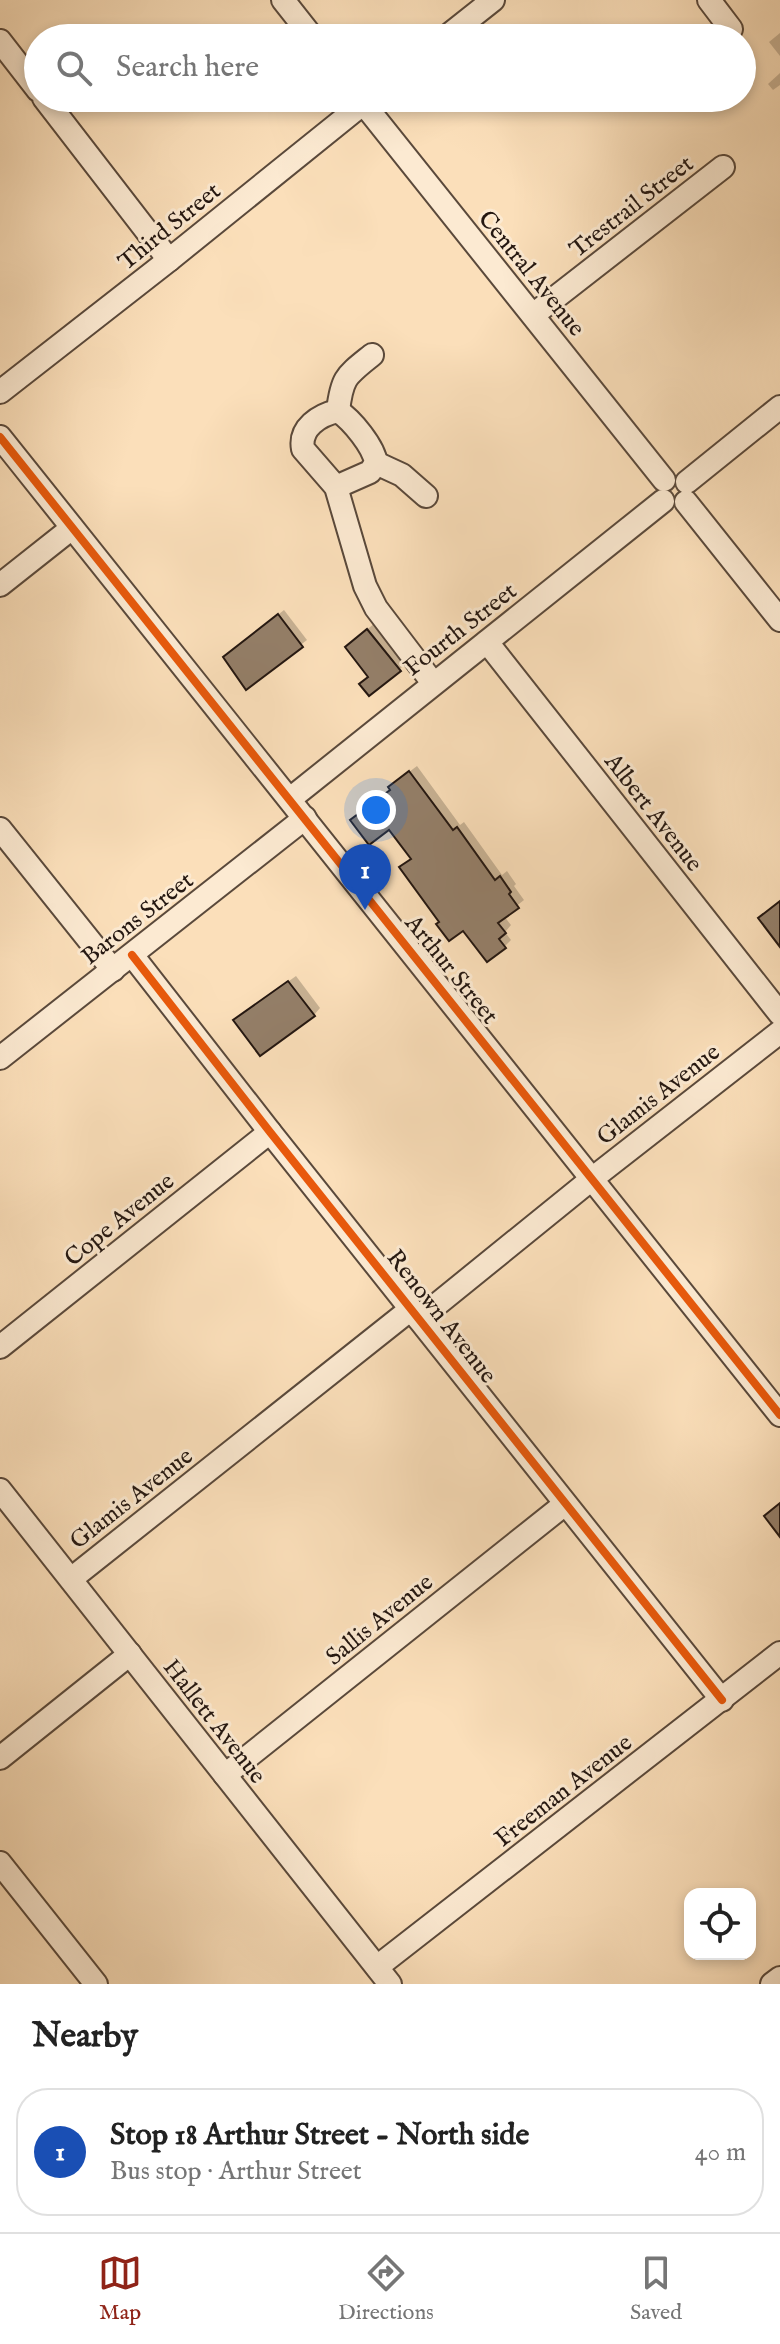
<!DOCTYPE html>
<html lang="en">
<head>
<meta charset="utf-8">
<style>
	body { margin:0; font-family:"IM FELL English",serif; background:#f6f6f6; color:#222 }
	.controls { position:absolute; right:24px; bottom:24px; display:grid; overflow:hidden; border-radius:16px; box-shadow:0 4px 12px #0003 }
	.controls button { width:72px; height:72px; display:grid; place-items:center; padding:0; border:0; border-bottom:2px solid #e0e0e0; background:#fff; color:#222; font:40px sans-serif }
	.you { position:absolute; left:376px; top:810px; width:28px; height:28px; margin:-20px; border:6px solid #fff; border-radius:50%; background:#1a73e8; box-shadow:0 0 0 12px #1a73e833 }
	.badge { display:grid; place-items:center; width:52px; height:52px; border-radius:50%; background:#8f2418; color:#fff; font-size:26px; font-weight:700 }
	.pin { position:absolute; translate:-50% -66px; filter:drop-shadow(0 2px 4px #0008) }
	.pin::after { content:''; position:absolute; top:42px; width:28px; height:24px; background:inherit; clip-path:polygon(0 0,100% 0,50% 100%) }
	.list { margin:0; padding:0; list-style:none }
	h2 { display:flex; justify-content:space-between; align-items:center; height:104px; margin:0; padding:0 32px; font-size:34px }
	h2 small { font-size:26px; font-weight:400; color:#767676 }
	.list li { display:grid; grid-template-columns:52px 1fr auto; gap:24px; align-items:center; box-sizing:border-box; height:128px; margin:0 16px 16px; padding:0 16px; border:2px solid #e0e0e0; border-radius:32px }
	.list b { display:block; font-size:30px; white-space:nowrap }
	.list p { margin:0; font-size:26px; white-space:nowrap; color:#767676 }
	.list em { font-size:26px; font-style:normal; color:#767676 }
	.icon { flex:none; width:44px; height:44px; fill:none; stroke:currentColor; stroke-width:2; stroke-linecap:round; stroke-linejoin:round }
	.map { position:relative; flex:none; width:780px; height:1984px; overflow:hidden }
	.search { position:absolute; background:#fff; box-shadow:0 4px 12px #0003; left:24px; right:24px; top:24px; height:88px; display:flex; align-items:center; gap:20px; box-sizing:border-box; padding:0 28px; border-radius:44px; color:#767676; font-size:30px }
	.sheet { height:248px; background:#fff }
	nav { display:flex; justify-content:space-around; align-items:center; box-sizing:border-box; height:112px; border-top:2px solid #e0e0e0; background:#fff; font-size:22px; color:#767676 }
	nav a { display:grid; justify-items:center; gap:4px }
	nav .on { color:#8f2418 }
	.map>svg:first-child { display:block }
	.shadow { fill:#0003 }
	.building { fill:#947f69; stroke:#241711; stroke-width:2 }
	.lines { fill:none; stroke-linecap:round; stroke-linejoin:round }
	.minor-casing { stroke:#5a493b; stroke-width:26 }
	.minor { stroke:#fcead2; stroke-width:22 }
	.cycleway-casing { stroke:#fcead2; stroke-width:13 }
	.cycleway { stroke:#e8590c; stroke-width:8 }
	.labels { text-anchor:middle; stroke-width:6; stroke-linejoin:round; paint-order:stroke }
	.street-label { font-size:24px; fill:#241711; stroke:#fcead2 }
</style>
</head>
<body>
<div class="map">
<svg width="780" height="1984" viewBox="0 0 780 1984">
	<rect width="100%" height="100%" fill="#fbdfba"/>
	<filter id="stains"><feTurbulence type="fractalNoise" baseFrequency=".0025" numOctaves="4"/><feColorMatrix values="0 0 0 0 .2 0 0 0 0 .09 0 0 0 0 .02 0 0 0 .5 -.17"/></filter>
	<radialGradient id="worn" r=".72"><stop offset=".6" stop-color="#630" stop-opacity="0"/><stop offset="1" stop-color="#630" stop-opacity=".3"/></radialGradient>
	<!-- shadow -->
	<g class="shadow">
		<path d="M780 33V56L769 42Z"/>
		<path d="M780 73V85L773 90 768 84Z"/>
		<path d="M284 610 307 640 246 687 231 652Z"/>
		<path d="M375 623 406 663 399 670 370 676 354 640Z"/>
		<path d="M417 766 460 825 464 822 502 875 507 871 516 884 514 886 524 900 504 916 511 925 505 932 511 940 505 946 441 922 413 858 392 789 397 781Z"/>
		<path d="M296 976 320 1008 314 1015 243 1014Z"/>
	</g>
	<!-- building -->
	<g class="building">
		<path d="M278 614 303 647 246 690 223 657Z"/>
		<path d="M367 629 401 671 369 696 359 684 368 677 345 647Z"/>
		<path d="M409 771 453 830 457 827 495 880 500 876 511 892 509 894 519 908 498 923 506 933 499 939 506 948 487 962 463 931 449 941 436 924 439 922 399 867 411 859 389 830 369 845 350 820 390 790 388 787Z"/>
		<path d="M780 901V947L758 918Z"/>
		<path d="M288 981 315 1016 260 1056 233 1020Z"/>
		<path d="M780 1503V1537L764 1516Z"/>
	</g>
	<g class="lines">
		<!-- minor casing -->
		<g class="minor-casing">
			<g id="minor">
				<path d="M283 0 313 38"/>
				<path d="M709 0 731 29"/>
				<path d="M445 38 493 0"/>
				<path d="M0 41 38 90"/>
				<path d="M44 98 169 260"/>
				<path d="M359 98 664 480"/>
				<path d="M533 315 723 167"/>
				<path d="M0 392 169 260 370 98"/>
				<path d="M338 411C319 415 299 428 303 449L336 487 365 586 376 608 433 683"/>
				<path d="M338 411C342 377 346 376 372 355"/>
				<path d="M0 437 780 1415"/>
				<path d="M376 463 402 475 426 496"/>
				<path d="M687 482 780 407"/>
				<path d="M336 487 370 472 376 463C374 447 352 420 338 411"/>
				<path d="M686 502 780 620"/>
				<path d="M0 585 72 528"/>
				<path d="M487 642 780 1014"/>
				<path d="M290 799 663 501"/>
				<path d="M0 829 113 970"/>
				<path d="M132 955 270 1132 722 1700"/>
				<path d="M0 1058 305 818"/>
				<path d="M419 1319 593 1178 780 1032"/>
				<path d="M0 1347 270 1132"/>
				<path d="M0 1490 390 1984"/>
				<path d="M71 1579 411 1309"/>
				<path d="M0 1758 130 1654"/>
				<path d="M225 1775 565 1504"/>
				<path d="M0 1863 96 1984"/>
				<path d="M377 1967 780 1653"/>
				<path d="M772 1984 780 1978"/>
			</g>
		</g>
		<!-- minor -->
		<use href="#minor" class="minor"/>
		<!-- cycleway casing -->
		<g class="cycleway-casing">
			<g id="cycleway">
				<path d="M0 437 780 1415"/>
				<path d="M132 955 270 1132 722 1700"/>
			</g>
		</g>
		<!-- cycleway -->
		<use href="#cycleway" class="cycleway"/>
	</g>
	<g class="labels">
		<!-- street labels -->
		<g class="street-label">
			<text transform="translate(631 206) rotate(-38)" y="8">Trestrail Street</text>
			<text transform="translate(169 226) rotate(-39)" y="8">Third Street</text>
			<text transform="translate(532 273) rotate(51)" y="8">Central Avenue</text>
			<text transform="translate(460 629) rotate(-38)" y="8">Fourth Street</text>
			<text transform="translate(654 812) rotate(52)" y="8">Albert Avenue</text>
			<text transform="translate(137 918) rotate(-38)" y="8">Barons Street</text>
			<text transform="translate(452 969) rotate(51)" y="8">Arthur Street</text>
			<text transform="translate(658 1094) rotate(-38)" y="8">Glamis Avenue</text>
			<text transform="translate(119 1219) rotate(-39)" y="8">Cope Avenue</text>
			<text transform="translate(442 1316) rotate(52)" y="8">Renown Avenue</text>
			<text transform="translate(131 1498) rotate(-38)" y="8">Glamis Avenue</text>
			<text transform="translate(379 1619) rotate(-39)" y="8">Sallis Avenue</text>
			<text transform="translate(215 1721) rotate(52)" y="8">Hallett Avenue</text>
			<text transform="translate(563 1790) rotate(-38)" y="8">Freeman Avenue</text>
		</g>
	</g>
	<rect width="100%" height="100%" filter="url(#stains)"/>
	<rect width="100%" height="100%" fill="url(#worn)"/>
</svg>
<div class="controls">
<button><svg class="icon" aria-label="locate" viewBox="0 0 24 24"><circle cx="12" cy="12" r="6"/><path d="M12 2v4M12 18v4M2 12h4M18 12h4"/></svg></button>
</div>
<div class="you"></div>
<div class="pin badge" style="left:365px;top:910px;background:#1a4fb4">1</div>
<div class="search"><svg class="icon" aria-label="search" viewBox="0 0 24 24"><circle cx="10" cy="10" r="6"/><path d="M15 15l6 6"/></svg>Search here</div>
</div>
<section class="sheet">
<h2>Nearby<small></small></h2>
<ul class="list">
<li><span class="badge" style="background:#1a4fb4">1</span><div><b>Stop 18 Arthur Street - North side</b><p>Bus stop · Arthur Street</p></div><em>40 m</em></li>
</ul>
</section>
<nav>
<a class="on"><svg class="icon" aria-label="map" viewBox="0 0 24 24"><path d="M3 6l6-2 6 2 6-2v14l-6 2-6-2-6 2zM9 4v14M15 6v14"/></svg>Map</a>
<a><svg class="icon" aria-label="directions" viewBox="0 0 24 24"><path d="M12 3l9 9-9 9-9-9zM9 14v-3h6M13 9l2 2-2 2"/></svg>Directions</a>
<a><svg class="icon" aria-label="saved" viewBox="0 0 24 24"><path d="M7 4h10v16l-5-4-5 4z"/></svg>Saved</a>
</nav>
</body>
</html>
